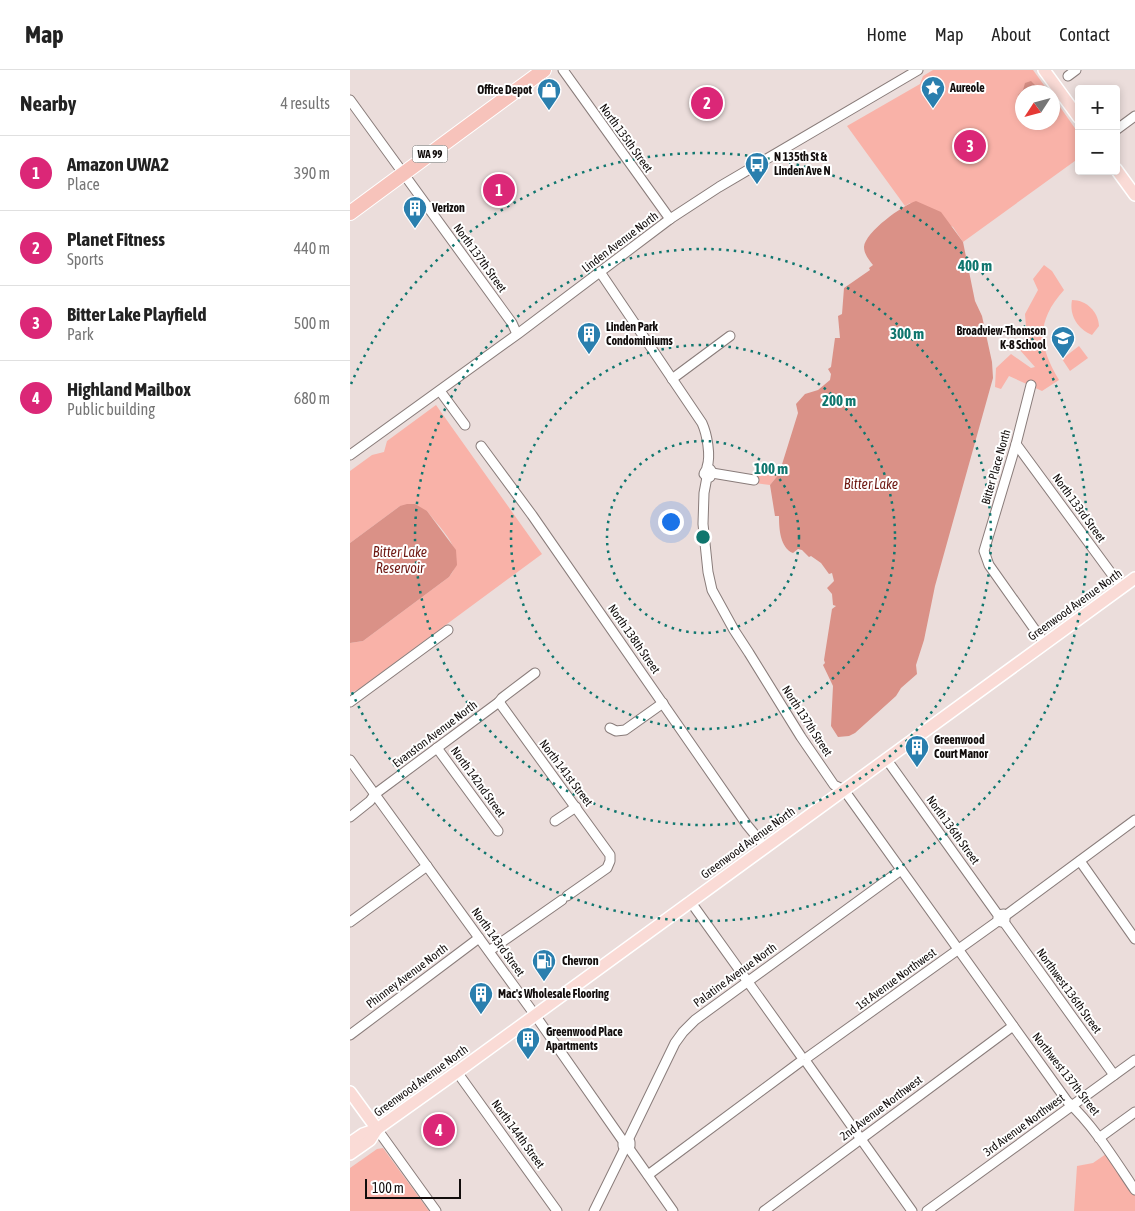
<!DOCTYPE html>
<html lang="en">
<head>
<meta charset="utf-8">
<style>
	body { margin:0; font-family:"Asap Condensed",sans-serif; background:#f6f6f6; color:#222 }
	.controls { position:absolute; right:15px; top:15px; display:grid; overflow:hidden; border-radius:5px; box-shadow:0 2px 8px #0003 }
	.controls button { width:45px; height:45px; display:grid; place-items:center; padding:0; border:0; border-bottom:1px solid #e0e0e0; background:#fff; color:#222; font:25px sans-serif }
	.compass { position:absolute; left:665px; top:15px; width:45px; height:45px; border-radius:50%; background:#fff; box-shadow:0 2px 8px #0003; rotate:234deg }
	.scale { position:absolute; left:15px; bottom:12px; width:96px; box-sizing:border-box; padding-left:5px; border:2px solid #120d0c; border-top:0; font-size:14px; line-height:18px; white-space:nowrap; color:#120d0c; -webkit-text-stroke:4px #fff; paint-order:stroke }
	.you { position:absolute; left:320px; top:451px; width:18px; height:18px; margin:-12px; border:4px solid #fff; border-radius:50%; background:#1a73e8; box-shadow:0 0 0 8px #1a73e833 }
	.badge { display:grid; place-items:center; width:32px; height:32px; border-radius:50%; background:#db2777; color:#fff; font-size:16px; font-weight:700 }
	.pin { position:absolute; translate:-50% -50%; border:2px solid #fff; box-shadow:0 1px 5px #0006 }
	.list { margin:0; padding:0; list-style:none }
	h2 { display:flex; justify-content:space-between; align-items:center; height:65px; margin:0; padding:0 20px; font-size:21px }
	h2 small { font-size:16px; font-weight:400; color:#767676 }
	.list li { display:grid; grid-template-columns:32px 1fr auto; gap:15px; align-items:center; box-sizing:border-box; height:75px; padding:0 20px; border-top:1px solid #e0e0e0 }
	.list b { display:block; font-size:19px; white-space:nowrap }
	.list p { margin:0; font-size:16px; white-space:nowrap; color:#767676 }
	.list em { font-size:16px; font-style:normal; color:#767676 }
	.map { position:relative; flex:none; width:785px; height:1141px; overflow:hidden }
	header { display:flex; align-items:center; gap:30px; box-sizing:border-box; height:70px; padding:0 25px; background:#fff; border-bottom:1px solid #e0e0e0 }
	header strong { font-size:24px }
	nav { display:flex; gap:28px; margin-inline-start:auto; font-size:18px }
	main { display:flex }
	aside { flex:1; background:#fff }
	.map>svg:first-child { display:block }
	.green { fill:#f9b2a8 }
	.water { fill:#da9187 }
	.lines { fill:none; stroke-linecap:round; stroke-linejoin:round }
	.minor-casing { stroke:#897c7a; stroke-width:11 }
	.major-casing { stroke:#fff; stroke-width:14 }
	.highway-casing { stroke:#fff; stroke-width:16 }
	.minor { stroke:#fff; stroke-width:9 }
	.major { stroke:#fadbd6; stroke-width:11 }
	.highway { stroke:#f7c3bb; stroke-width:14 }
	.ring { fill:none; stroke:#0f766e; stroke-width:2.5; stroke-dasharray:2.5 5 }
	.labels { text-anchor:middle; stroke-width:4; stroke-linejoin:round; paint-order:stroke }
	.shield { fill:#fff; stroke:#595655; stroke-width:1 }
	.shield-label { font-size:11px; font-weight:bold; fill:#120d0c }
	.poi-label { font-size:12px; font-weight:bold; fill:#120d0c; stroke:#fff; text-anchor:start }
	.street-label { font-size:12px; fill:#120d0c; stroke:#fff }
	.water-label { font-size:14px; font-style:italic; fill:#6f1913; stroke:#fff }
	.centre { fill:#0f766e; stroke:#fff; stroke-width:2.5 }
	.ring-label { font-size:15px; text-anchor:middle; font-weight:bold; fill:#0f766e; stroke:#fff; stroke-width:4; stroke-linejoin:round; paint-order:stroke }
</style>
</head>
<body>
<header>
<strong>Map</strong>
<nav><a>Home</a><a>Map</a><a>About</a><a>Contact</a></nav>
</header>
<main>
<aside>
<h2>Nearby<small>4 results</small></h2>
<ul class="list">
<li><span class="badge">1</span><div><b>Amazon UWA2</b><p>Place</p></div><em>390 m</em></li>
<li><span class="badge">2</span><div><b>Planet Fitness</b><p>Sports</p></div><em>440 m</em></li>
<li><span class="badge">3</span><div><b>Bitter Lake Playfield</b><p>Park</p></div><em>500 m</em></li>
<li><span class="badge">4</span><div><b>Highland Mailbox</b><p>Public building</p></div><em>680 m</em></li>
</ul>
</aside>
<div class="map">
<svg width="785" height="1141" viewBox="0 0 785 1141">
	<rect width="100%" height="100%" fill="#ebdddb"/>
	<!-- green -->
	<g class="green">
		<path d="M583 0H683L699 22H672V52H702L703 27 729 64V88L613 172 603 157 560 133 555 136 497 56 570 14 573 6Z"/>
		<path d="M694 195 702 201 714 220C686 251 688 275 709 310L692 321 659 306 651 319 645 317 646 298 661 284 681 298 685 297 669 279 677 270 675 244 688 220 683 209Z"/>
		<path d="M722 230C736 230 748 241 749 256L742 265C728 259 719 246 722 230Z"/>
		<path d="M729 276 738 288 720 301 712 289Z"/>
		<path d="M86 335 192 484 9 619 0 623V573L13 571 99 507C119 483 92 461 77 441L50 436 0 473V401L22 385 34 382 37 371Z"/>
		<path d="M407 402 429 404 420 415 405 413Z"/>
		<path d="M33 1078 79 1141H0V1098L27 1079Z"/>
		<path d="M756 1084 785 1124V1141H724L727 1096 743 1093Z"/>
	</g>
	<!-- water -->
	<g class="water">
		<path d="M681 11 686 16 687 19 684 22H672V30L671 31 668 25 673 20 675 13Z"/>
		<path d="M566 131 591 142 613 172 625 231 632 246 642 292 643 308 585 516 574 570 566 595 567 604 551 618 546 626 505 663 499 666 488 667 481 656 483 616 473 595 475 593 474 590 482 539 486 536 483 535 482 524 477 518 484 511 482 503 479 504 471 493 461 486 459 487 452 480 448 479 443 483C430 478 429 458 429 446H425L420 415 429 404 448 343 446 334 455 324 468 320 480 310 481 304 478 299 481 297 485 268H490L488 246 492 244 494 218 520 200 519 198 523 195C519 190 514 184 514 177 515 162 553 135 566 131Z"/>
		<path d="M57 434H65L77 441 106 480 107 495 99 507 13 571 0 573V473L50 436Z"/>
	</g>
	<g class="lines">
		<!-- minor casing -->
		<g class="minor-casing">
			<g id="minor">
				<path d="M213 0 320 149"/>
				<path d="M718 6 726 0"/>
				<path d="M0 30 162 253 167 264"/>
				<path d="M766 60 785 46"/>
				<path d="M250 202 352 353C357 364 361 386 357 397 357 400 355 401 354 404L357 407H360L362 402 360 399H357"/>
				<path d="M322 309 380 266"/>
				<path d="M681 315 666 374 634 481 639 495 695 574"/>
				<path d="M90 321 115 355"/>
				<path d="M666 374 772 518"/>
				<path d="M131 376 182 445 397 755 415 777"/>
				<path d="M0 385 169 263 320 149 369 117 568 0"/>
				<path d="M362 403 404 410"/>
				<path d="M357 407 354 423 353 454 358 502 362 520 384 560 399 583 451 667 484 715 494 720 717 1031C744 1056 764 1089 785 1120"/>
				<path d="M0 632 98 560"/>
				<path d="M149 632 260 785V791L257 798 217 826"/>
				<path d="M260 658 266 661 275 660 313 633"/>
				<path d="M87 678 148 761"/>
				<path d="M0 690 185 945 273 1071V1076L276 1078 280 1076V1072L278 1070 273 1071"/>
				<path d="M537 690 648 845V850L651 852 655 850V846L654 844 648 845"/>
				<path d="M0 747 20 731 25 724 149 632 152 628 185 603"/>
				<path d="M205 751 226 737"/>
				<path d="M730 791 785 869"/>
				<path d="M340 831 451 986"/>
				<path d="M655 846 785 750"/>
				<path d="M0 852 77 796"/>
				<path d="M654 852 764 1005"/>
				<path d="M139 881 212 830"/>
				<path d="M0 965 129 868"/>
				<path d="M458 987 648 851"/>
				<path d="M457 993 562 1141"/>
				<path d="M107 1002 207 1141"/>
				<path d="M27 1059 86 1141"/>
				<path d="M749 1068 785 1042"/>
				<path d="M278 1070 325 973 333 962 345 950 551 800"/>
				<path d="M278 1077 323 1141"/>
				<path d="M298 1105 450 992"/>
				<path d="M244 1141 275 1078"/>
				<path d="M414 1141 663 956"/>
				<path d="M577 1141 785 990"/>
			</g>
		</g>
		<!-- major casing -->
		<g class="major-casing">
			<g id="major">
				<path d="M694 0 729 48"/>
				<path d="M766 99 785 125"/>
				<path d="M0 1022 27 1059"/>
				<path d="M0 1073 13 1064 27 1059 107 1002 785 508"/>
				<path d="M0 1084 20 1070 27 1059"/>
			</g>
		</g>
		<!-- highway casing -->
		<g class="highway-casing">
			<path id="highway" d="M0 143 194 0"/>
		</g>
		<!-- minor -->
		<use href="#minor" class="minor"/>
		<!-- major -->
		<use href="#major" class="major"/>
		<!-- highway -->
		<use href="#highway" class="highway"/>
	</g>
	<!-- distance rings -->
	<g class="ring">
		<circle cx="353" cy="467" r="96"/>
		<circle cx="353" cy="467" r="192"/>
		<circle cx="353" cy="467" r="288"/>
		<path d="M1 314A384 384 0 1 1 1 620"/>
	</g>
	<!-- icons -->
	<defs>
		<g id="sight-pin" transform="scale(1.25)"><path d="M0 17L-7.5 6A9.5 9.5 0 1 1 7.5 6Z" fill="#2a7fae" stroke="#fff"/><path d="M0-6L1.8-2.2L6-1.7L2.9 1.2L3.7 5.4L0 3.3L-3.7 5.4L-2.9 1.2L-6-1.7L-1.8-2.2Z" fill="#fff"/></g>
		<g id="shop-pin" transform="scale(1.25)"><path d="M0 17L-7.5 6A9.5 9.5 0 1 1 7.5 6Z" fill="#2a7fae" stroke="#fff"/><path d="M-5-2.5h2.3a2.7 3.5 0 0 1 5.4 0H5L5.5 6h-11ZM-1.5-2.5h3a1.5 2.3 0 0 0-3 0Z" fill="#fff"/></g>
		<g id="bus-pin" transform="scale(1.25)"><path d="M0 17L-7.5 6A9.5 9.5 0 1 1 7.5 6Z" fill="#2a7fae" stroke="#fff"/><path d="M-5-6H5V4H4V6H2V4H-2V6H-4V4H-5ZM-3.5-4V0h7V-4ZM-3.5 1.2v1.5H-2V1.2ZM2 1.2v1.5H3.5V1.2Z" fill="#fff"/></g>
		<g id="building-pin" transform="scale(1.25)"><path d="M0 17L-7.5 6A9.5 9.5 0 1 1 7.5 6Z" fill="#2a7fae" stroke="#fff"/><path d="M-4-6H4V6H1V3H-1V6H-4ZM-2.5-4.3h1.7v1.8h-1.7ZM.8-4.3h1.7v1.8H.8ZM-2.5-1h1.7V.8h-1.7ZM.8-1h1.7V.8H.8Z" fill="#fff"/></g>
		<g id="school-pin" transform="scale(1.25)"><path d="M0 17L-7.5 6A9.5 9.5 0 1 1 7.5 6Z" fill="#2a7fae" stroke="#fff"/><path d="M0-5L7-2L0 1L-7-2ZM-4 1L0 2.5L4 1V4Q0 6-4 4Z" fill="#fff"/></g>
		<g id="fuel-pin" transform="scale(1.25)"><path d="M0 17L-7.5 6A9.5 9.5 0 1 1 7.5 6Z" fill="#2a7fae" stroke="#fff"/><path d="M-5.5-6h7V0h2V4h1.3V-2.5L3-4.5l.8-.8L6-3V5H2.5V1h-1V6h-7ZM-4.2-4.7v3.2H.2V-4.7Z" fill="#fff"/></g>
	</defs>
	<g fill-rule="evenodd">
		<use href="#sight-pin" x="583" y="18"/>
		<use href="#shop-pin" x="199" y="20"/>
		<use href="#bus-pin" x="407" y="94"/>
		<use href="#building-pin" x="65" y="138"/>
		<use href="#building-pin" x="239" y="264"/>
		<use href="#school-pin" x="713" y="268"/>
		<use href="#building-pin" x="567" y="677"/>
		<use href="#fuel-pin" x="194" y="891"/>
		<use href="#building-pin" x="131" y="924"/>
		<use href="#building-pin" x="178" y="969"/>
	</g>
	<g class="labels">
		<!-- shield labels -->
		<rect class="shield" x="62.5" y="75.5" width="35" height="17" rx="4"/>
		<g class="shield-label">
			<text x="80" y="88">WA 99</text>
		</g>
		<!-- poi labels -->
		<g class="poi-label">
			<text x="600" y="22">Aureole</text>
			<text x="182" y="24" text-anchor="end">Office Depot</text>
			<text x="424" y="91">N 135th St &amp;<tspan x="424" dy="14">Linden Ave N</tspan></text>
			<text x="82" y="142">Verizon</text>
			<text x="256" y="261">Linden Park<tspan x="256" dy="14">Condominiums</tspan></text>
			<text x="696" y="265" text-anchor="end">Broadview-Thomson<tspan x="696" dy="14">K-8 School</tspan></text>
			<text x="584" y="674">Greenwood<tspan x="584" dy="14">Court Manor</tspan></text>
			<text x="212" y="895">Chevron</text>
			<text x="148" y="928">Mac's Wholesale Flooring</text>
			<text x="196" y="966">Greenwood Place<tspan x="196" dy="14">Apartments</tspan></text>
		</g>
		<!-- street labels -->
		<g class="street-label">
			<text transform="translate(276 68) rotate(54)" y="4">North 135th Street</text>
			<text transform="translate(270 172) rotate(-37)" y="4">Linden Avenue North</text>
			<text transform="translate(130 188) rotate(54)" y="4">North 137th Street</text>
			<text transform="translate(646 397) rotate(-74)" y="4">Bitter Place North</text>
			<text transform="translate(729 438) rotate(54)" y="4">North 133rd Street</text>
			<text transform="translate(725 535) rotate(-36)" y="4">Greenwood Avenue North</text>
			<text transform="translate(284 569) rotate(55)" y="4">North 138th Street</text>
			<text transform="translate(457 651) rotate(57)" y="4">North 137th Street</text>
			<text transform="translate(85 664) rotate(-37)" y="4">Evanston Avenue North</text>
			<text transform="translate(216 703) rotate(53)" y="4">North 141st Street</text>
			<text transform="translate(128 712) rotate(54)" y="4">North 142nd Street</text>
			<text transform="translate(603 760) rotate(54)" y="4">North 136th Street</text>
			<text transform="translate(398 773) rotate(-36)" y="4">Greenwood Avenue North</text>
			<text transform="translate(148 872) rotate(54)" y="4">North 143rd Street</text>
			<text transform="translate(385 905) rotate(-36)" y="4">Palatine Avenue North</text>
			<text transform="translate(57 906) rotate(-37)" y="4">Phinney Avenue North</text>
			<text transform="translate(546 909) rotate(-36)" y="4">1st Avenue Northwest</text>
			<text transform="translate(719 921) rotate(54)" y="4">Northwest 136th Street</text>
			<text transform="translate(716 1004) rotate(52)" y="4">Northwest 137th Street</text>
			<text transform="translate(71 1011) rotate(-36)" y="4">Greenwood Avenue North</text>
			<text transform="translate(531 1038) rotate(-37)" y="4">2nd Avenue Northwest</text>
			<text transform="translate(674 1055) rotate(-36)" y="4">3rd Avenue Northwest</text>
			<text transform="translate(168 1064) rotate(54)" y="4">North 144th Street</text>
		</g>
		<!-- water labels -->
		<g class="water-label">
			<text x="521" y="419">Bitter Lake</text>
			<text x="50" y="487">Bitter Lake<tspan x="50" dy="16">Reservoir</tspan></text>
		</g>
	</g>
	<circle cx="353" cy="467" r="8" class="centre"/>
	<g class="ring-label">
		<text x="625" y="201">400 m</text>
		<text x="557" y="269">300 m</text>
		<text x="489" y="336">200 m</text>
		<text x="421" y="404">100 m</text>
	</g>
</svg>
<div class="controls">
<button>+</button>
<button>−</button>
</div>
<svg class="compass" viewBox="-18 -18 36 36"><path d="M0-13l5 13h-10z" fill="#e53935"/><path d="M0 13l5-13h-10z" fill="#767676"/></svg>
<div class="scale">100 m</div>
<div class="you"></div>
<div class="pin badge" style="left:149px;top:120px">1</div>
<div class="pin badge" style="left:357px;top:33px">2</div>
<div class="pin badge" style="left:620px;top:76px">3</div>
<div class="pin badge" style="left:89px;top:1060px">4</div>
</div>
</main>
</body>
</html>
